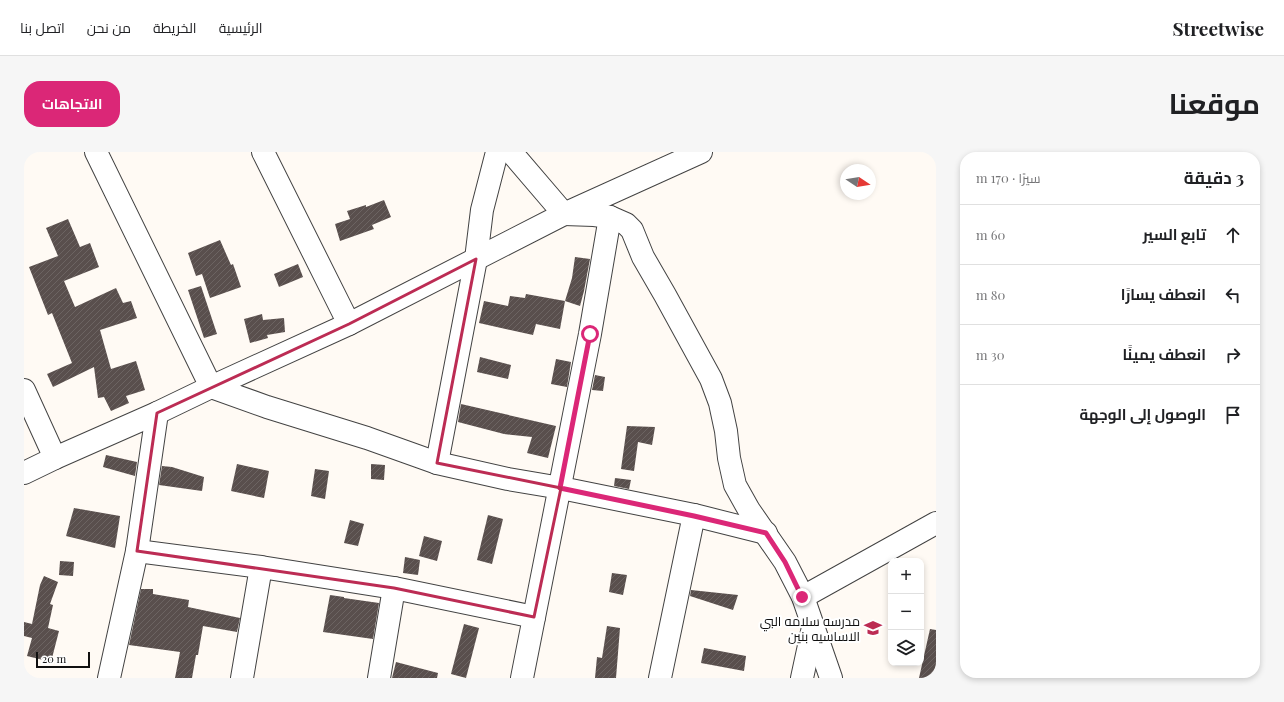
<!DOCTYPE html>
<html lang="ar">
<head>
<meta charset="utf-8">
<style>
	body { margin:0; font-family:"Playfair Display",Cairo,serif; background:#f6f6f6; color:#202124; direction:rtl }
	.controls { position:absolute; right:12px; bottom:12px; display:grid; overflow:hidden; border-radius:8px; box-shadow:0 2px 6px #0003 }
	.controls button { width:36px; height:36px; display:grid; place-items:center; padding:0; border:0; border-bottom:1px solid #e0e0e0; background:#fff; color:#202124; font:20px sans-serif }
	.compass { position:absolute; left:816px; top:12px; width:36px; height:36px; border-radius:50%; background:#fff; box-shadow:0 2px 6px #0003; rotate:102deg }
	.scale { position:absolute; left:12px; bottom:10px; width:54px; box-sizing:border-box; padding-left:4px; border:2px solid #101010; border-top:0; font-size:11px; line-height:14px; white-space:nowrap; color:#101010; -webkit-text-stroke:3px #fff; paint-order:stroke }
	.stop { position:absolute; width:12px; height:12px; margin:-9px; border:3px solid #db2777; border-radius:50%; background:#fff }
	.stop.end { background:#db2777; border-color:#fff; box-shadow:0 1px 4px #0008 }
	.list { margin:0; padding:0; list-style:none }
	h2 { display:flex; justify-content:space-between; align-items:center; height:52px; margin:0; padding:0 16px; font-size:17px }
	h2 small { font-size:13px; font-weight:400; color:#757577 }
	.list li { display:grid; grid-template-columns:26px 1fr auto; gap:12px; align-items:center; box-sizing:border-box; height:60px; padding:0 16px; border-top:1px solid #e0e0e0 }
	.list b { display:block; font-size:15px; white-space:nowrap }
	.list em { font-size:13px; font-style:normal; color:#757577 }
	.icon { flex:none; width:22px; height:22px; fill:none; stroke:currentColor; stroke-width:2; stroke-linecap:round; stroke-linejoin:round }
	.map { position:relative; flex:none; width:912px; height:526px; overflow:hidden; direction:ltr; border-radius:16px }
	header { display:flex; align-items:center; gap:24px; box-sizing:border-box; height:56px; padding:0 20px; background:#fff; border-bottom:1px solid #e0e0e0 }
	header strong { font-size:19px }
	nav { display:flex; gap:22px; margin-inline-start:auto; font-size:14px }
	.intro { display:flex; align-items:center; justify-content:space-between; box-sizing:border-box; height:96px; padding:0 24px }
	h1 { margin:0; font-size:28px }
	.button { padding:10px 18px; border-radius:16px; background:#db2777; color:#fff; font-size:14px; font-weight:700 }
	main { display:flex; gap:24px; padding:0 24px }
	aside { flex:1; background:#fff; border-radius:16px; box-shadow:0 2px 6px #0003 }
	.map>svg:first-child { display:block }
	.building { fill:url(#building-hatch) }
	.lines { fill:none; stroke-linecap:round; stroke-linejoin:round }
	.minor-casing { stroke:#434343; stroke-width:24 }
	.minor { stroke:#fff; stroke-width:22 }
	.route { stroke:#db2777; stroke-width:5 }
	.marked { fill:none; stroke:#bc2c54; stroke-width:3; stroke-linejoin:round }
	.labels { text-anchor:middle; stroke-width:4; stroke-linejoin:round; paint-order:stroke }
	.poi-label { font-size:13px; fill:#101010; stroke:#fff; text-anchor:end }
</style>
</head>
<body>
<header>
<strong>Streetwise</strong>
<nav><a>الرئيسية</a><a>الخريطة</a><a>من نحن</a><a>اتصل بنا</a></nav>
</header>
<div class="intro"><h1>موقعنا</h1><a class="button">الاتجاهات</a></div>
<main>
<aside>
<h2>3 دقيقة<small>سيرًا · 170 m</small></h2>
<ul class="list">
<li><svg class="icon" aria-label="ahead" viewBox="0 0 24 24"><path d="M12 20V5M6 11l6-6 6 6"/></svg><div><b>تابع السير</b></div><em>60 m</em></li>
<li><svg class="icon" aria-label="left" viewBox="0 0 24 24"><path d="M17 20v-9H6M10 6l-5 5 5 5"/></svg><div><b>انعطف يسارًا</b></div><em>80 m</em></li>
<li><svg class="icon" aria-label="right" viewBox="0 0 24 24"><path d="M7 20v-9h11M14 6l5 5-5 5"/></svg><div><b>انعطف يمينًا</b></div><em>30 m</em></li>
<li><svg class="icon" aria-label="arrive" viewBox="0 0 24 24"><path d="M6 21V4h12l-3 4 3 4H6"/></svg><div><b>الوصول إلى الوجهة</b></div></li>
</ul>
</aside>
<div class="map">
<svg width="912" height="526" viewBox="0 0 912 526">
	<defs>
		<pattern id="building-hatch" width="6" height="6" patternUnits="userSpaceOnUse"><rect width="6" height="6" fill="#594f4d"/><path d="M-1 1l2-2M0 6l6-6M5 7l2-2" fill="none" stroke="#6c6462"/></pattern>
	</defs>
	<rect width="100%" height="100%" fill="#fffaf4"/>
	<!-- building -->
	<g class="building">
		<path d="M360 48 367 65 348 73 350 77 316 89 311 72 326 67 323 59 342 53V55Z"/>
		<path d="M44 67 56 95 66 91 75 115 40 129 51 155 92 136 99 151 107 149 113 166 76 178 87 217 112 209 121 238 102 244 105 251 87 259 80 245 74 246 70 215 29 235 23 222 48 211 28 161 24 163 5 115 34 104 22 76Z"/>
		<path d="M196 88 207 113 209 112 217 135 186 146 178 122 172 124 164 101Z"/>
		<path d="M551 105 566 107 560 139 556 154 541 149 536 177 512 172 509 183 455 171 460 149 484 154 486 144 501 146 502 142 541 149 548 126Z"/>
		<path d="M274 112 279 125 255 135 250 122Z"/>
		<path d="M177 134 193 182 180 186 164 138Z"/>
		<path d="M238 162 239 168 260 166 261 180 243 183 244 186 226 191 220 167Z"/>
		<path d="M456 205 487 213 484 227 453 220Z"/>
		<path d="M532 207 547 210 543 235 527 232Z"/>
		<path d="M571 223 581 225 579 239 568 238Z"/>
		<path d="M437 252 532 274 524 306 503 301 508 285 480 282 434 270Z"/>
		<path d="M603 274 631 275 628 293 614 290 610 319 597 317Z"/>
		<path d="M82 303 113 310 111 324 79 315Z"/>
		<path d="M213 312 245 319 240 346 207 339Z"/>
		<path d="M347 312 361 313 360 328 347 327Z"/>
		<path d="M138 314 148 315 180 325 178 339 135 333Z"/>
		<path d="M291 317 305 319 301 347 287 344Z"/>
		<path d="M591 326 607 328 605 337 590 334Z"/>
		<path d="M50 356 96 364 91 396 42 384Z"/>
		<path d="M464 363 479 367 468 412 453 408Z"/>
		<path d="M326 368 340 372 334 394 320 391Z"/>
		<path d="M400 384 418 389 413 409 395 404Z"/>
		<path d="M381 405 396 408 394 423 379 421Z"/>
		<path d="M36 409 50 410 49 424 35 423Z"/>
		<path d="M588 421 603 423 599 443 585 440Z"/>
		<path d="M20 424 34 430 26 452 29 453 24 476 35 479 27 510 3 504 8 486 0 484V470L8 472 16 433Z"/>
		<path d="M117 437H129V442L165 448 164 455 216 466 213 480 179 474 174 503H172L168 526H151L156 500 105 493Z"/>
		<path d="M667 438 714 443 709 458 666 444Z"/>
		<path d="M306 443 320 445V446L355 451 349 487 299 480Z"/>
		<path d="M440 472 455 476 442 526 427 522Z"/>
		<path d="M583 474 596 476 592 526H571L573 505 578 506Z"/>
		<path d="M906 477 912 478V526H895Z"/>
		<path d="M680 496 722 504 720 519 677 511Z"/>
		<path d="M372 510 414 521 413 526H368Z"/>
	</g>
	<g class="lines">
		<!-- minor casing -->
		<g class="minor-casing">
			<g id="minor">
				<path d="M72 0 187 235 243 255 343 286 413 311 484 327 537 336 670 363 742 381"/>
				<path d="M239 0 325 172"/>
				<path d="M487 0 540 62 570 63 586 65 602 72 608 78 619 105 641 143 687 227 696 251 702 279 705 306 711 333 725 358 761 410 779 445 807 526"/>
				<path d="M0 238 31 306"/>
				<path d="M413 311 452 107 458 58 473 0"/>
				<path d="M0 321 31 306 133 261 187 235 325 172 540 62 677 0"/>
				<path d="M113 399 237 415 370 436 510 465"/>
				<path d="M779 445 912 371"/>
				<path d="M85 526 113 399 133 261"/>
				<path d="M218 526 237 415"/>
				<path d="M355 526 370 436"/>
				<path d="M498 526 566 182 586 65"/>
				<path d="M636 526 670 363"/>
				<path d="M778 526 789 475"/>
			</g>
		</g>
		<!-- minor -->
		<use href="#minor" class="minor"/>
	</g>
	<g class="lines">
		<!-- route -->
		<path class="route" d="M566 182 536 336 670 364 742 381 761 410 778 445"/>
	</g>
	<!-- marked area -->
	<path class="marked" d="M452 107 413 311 537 336 510 465 370 436 113 399 133 261 325 172Z"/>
	<!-- icons -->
	<defs>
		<g id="school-bare" transform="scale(1.38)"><path d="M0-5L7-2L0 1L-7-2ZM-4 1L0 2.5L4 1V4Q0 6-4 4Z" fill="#bc2c54" stroke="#fff" stroke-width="2.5" paint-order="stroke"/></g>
	</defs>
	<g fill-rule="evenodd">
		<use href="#school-bare" x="849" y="476"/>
	</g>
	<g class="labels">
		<!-- poi labels -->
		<g class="poi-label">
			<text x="836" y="474">مدرسه سلامه البي<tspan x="836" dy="15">الاساسيه بنين</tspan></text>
		</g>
	</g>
</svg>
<div class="controls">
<button>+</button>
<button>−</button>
<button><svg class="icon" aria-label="layers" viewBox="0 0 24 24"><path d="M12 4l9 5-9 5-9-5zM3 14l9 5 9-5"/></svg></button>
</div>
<svg class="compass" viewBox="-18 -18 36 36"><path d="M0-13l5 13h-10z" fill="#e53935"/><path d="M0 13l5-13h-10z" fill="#757577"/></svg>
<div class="scale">20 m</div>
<div class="stop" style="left:566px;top:182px"></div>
<div class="stop end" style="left:778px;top:445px"></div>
</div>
</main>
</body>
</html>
